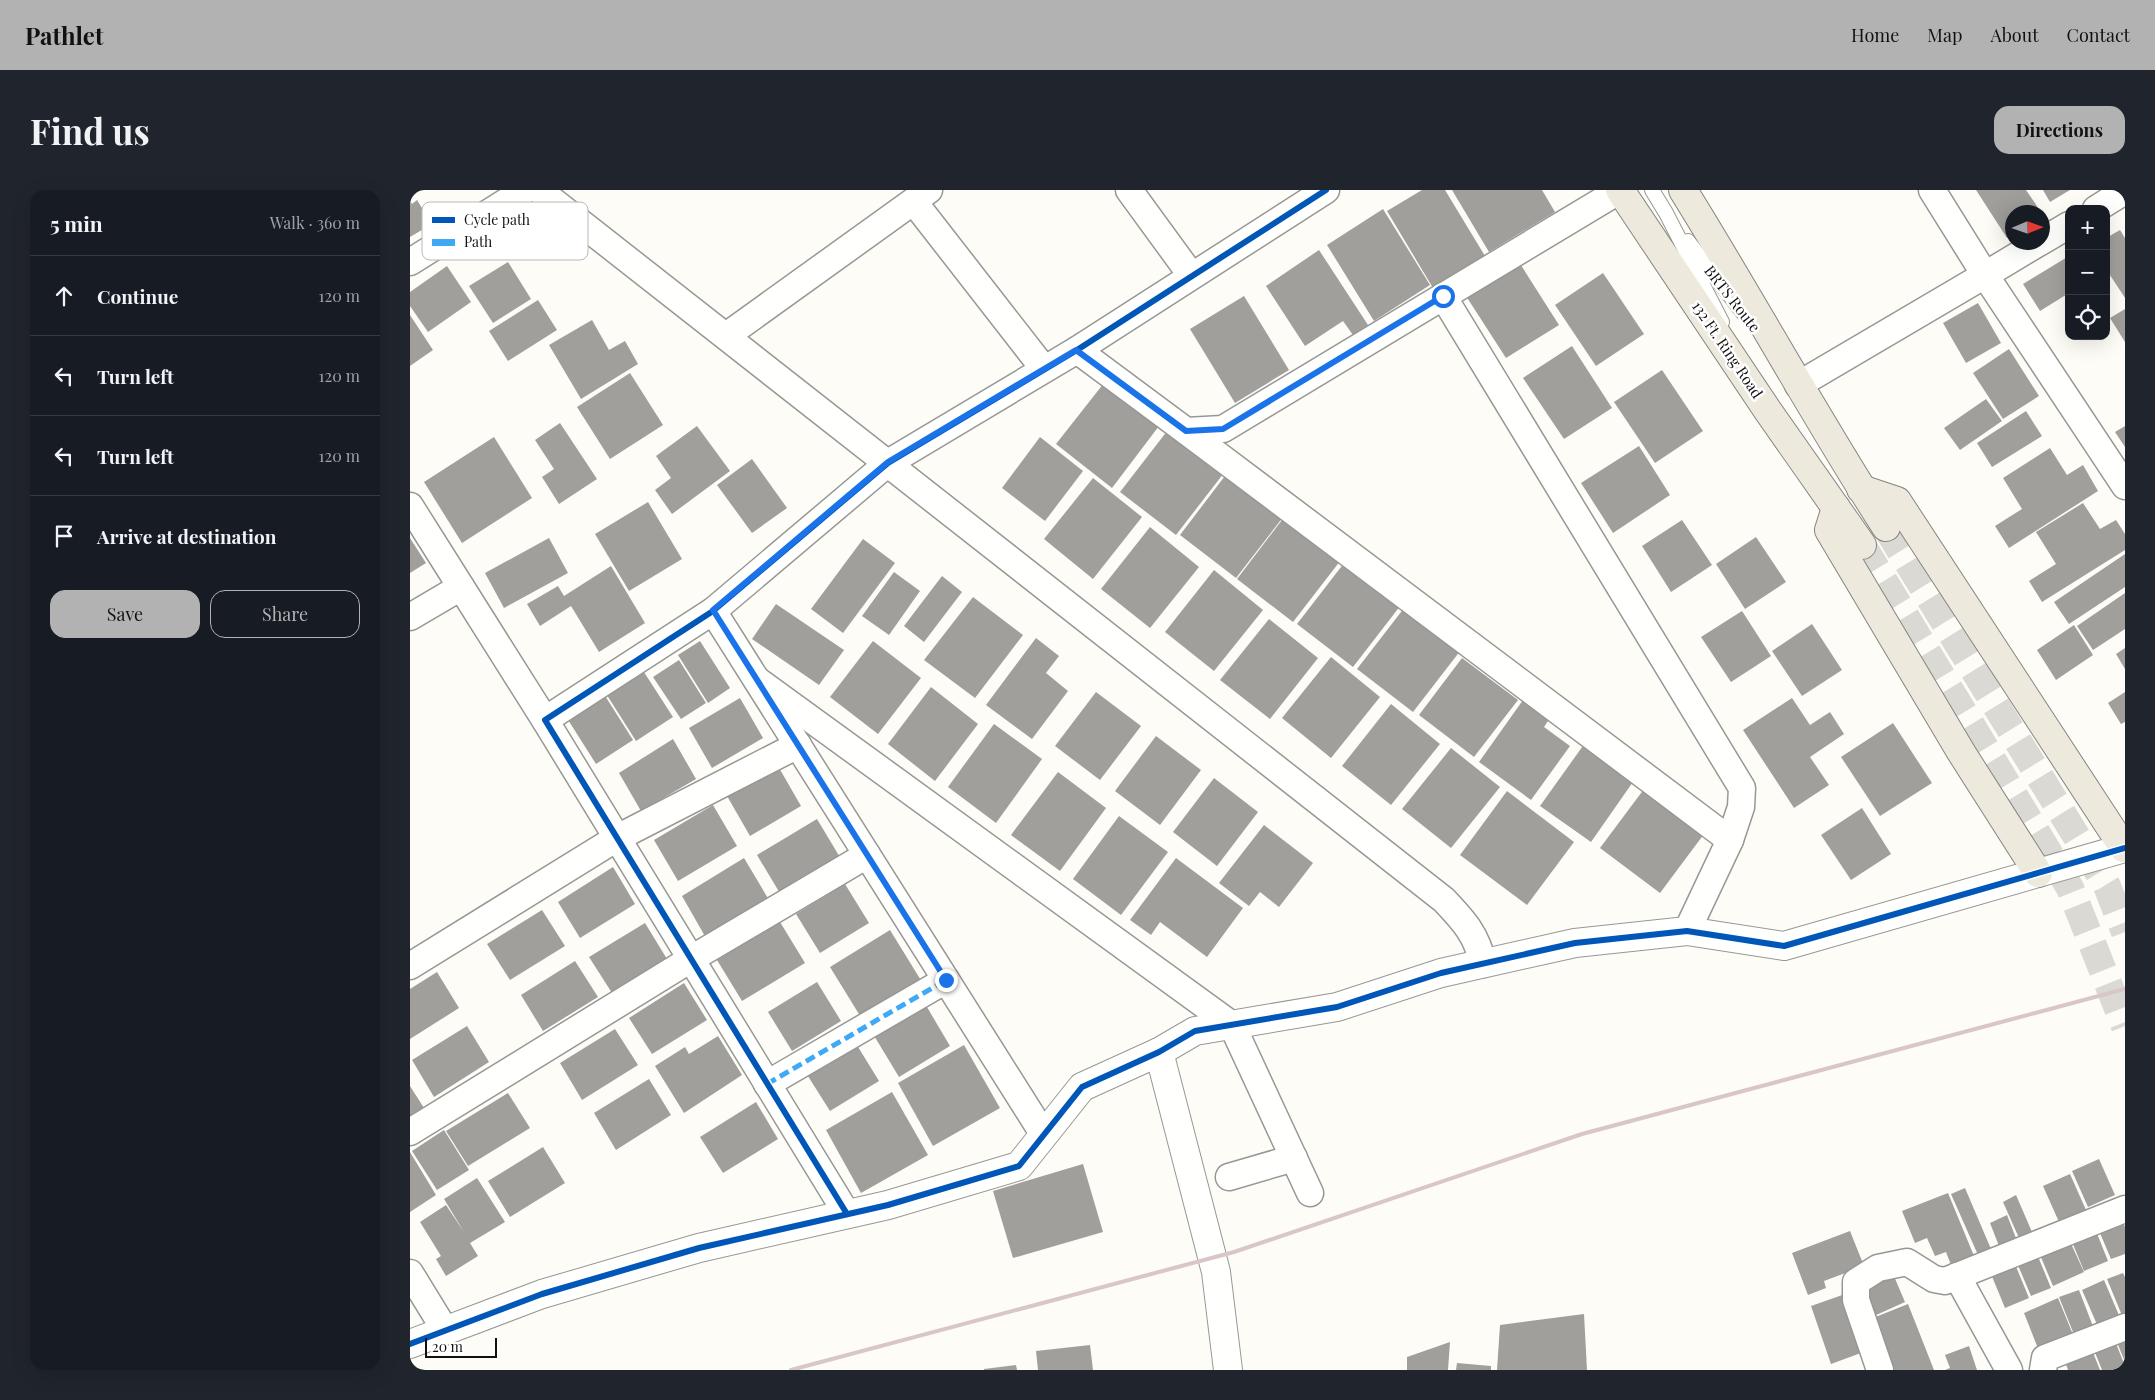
<!DOCTYPE html>
<html lang="en">
<head>
<meta charset="utf-8">
<style>
	body { margin:0; font-family:"Playfair Display",serif; background:#20242c; color:#f1f3f6 }
	.controls { position:absolute; right:15px; top:15px; display:grid; overflow:hidden; border-radius:10px; box-shadow:0 5px 20px #0002 }
	.controls button { width:45px; height:45px; display:grid; place-items:center; padding:0; border:0; border-bottom:1px solid #363941; background:#171b24; color:#f1f3f6; font:25px sans-serif }
	.compass { position:absolute; left:1595px; top:15px; width:45px; height:45px; border-radius:50%; background:#171b24; box-shadow:0 5px 20px #0002; rotate:88deg }
	.scale { position:absolute; left:15px; bottom:12px; width:72px; box-sizing:border-box; padding-left:5px; border:2px solid #111; border-top:0; font-size:14px; line-height:18px; white-space:nowrap; color:#111; -webkit-text-stroke:4px #fff; paint-order:stroke }
	.stop { position:absolute; width:15px; height:15px; margin:-11px; border:4px solid #1a73e8; border-radius:50%; background:#fff }
	.stop.end { background:#1a73e8; border-color:#fff; box-shadow:0 1px 5px #0008 }
	.list { margin:0; padding:0; list-style:none }
	h2 { display:flex; justify-content:space-between; align-items:center; height:65px; margin:0; padding:0 20px; font-size:21px }
	h2 small { font-size:16px; font-weight:400; color:#9ea1a6 }
	.list li { display:grid; grid-template-columns:32px 1fr auto; gap:15px; align-items:center; box-sizing:border-box; height:80px; padding:0 20px; border-top:1px solid #363941 }
	.list b { display:block; font-size:19px; white-space:nowrap }
	.list em { font-size:16px; font-style:normal; color:#9ea1a6 }
	.actions { display:flex; gap:10px; padding:15px 20px }
	.actions a { flex:1; padding:11px 0; border:1px solid #b2b2b3; border-radius:15px; text-align:center; font-size:18px; color:#b2b2b3 }
	.actions .main { background:#b2b2b3; color:#111 }
	.icon { flex:none; width:28px; height:28px; fill:none; stroke:currentColor; stroke-width:2; stroke-linecap:round; stroke-linejoin:round }
	.map { position:relative; flex:none; width:1715px; height:1180px; overflow:hidden; border-radius:15px }
	header { display:flex; align-items:center; gap:30px; box-sizing:border-box; height:70px; padding:0 25px; background:#b2b2b3; color:#111 }
	header strong { font-size:24px }
	nav { display:flex; gap:28px; margin-inline-start:auto; font-size:18px }
	.intro { display:flex; align-items:center; justify-content:space-between; box-sizing:border-box; height:120px; padding:0 30px }
	h1 { margin:0; font-size:35px }
	.button { padding:12px 22px; border-radius:15px; background:#b2b2b3; color:#111; font-size:18px; font-weight:700 }
	main { display:flex; gap:30px; padding:0 30px }
	aside { flex:1; background:#171b24; border-radius:15px; box-shadow:0 5px 20px #0002 }
	.map>svg:first-child { display:block }
	.building { fill:#a19f9c }
	.lines { fill:none; stroke-linecap:round; stroke-linejoin:round }
	.primary-tunnel { stroke:#dad9d4; stroke-width:28; stroke-dasharray:28 14; stroke-linecap:butt }
	.service-casing { stroke:#979795; stroke-width:16 }
	.minor-casing { stroke:#979795; stroke-width:29 }
	.tertiary-casing { stroke:#979795; stroke-width:30 }
	.primary-casing { stroke:#858482; stroke-width:30 }
	.service { stroke:#fffffe; stroke-width:14 }
	.minor { stroke:#fffffe; stroke-width:26 }
	.tertiary { stroke:#fffffe; stroke-width:28 }
	.primary { stroke:#ede9dc; stroke-width:28 }
	.rail { stroke:#d9c6c7; stroke-width:4 }
	.quiet { stroke:#3fa9f5; stroke-width:5; stroke-dasharray:10 5; stroke-linecap:butt }
	.cycleway-casing { stroke:#fff; stroke-width:9 }
	.cycleway { stroke:#0057b8; stroke-width:6 }
	.route { stroke:#1a73e8; stroke-width:6 }
	.labels { text-anchor:middle; stroke-width:5; stroke-linejoin:round; paint-order:stroke }
	.street-label { font-size:15px; fill:#111; stroke:#fff }
	.key { fill:#fff; stroke:#b8b8b8; stroke-width:1 }
	.key-label { font-size:14px; fill:#111 }
</style>
</head>
<body>
<header>
<strong>Pathlet</strong>
<nav><a>Home</a><a>Map</a><a>About</a><a>Contact</a></nav>
</header>
<div class="intro"><h1>Find us</h1><a class="button">Directions</a></div>
<main>
<aside>
<h2>5 min<small>Walk · 360 m</small></h2>
<ul class="list">
<li><svg class="icon" aria-label="ahead" viewBox="0 0 24 24"><path d="M12 20V5M6 11l6-6 6 6"/></svg><div><b>Continue</b></div><em>120 m</em></li>
<li><svg class="icon" aria-label="left" viewBox="0 0 24 24"><path d="M17 20v-9H6M10 6l-5 5 5 5"/></svg><div><b>Turn left</b></div><em>120 m</em></li>
<li><svg class="icon" aria-label="left" viewBox="0 0 24 24"><path d="M17 20v-9H6M10 6l-5 5 5 5"/></svg><div><b>Turn left</b></div><em>120 m</em></li>
<li><svg class="icon" aria-label="arrive" viewBox="0 0 24 24"><path d="M6 21V4h12l-3 4 3 4H6"/></svg><div><b>Arrive at destination</b></div></li>
</ul>
<div class="actions"><a class="main">Save</a><a>Share</a></div>
</aside>
<div class="map">
<svg width="1715" height="1180" viewBox="0 0 1715 1180">
	<rect width="100%" height="100%" fill="#fdfcf7"/>
	<!-- building -->
	<g class="building">
		<path d="M1012 0H1035L1075 66 1023 98 977 21Z"/>
		<path d="M1042 0H1132L1145 22 1079 62Z"/>
		<path d="M1566 0H1616L1631 22H1602V44L1597 48Z"/>
		<path d="M1633 0H1660L1640 12Z"/>
		<path d="M0 10 2 14 7 10 22 34 0 47Z"/>
		<path d="M973 19 1020 95 964 131 917 55Z"/>
		<path d="M1710 40 1715 48V108L1696 79V48Z"/>
		<path d="M909 60 958 135 943 145 933 131 895 156 856 96Z"/>
		<path d="M1659 66V103L1630 121 1613 94Z"/>
		<path d="M98 72 121 109 83 133 59 96Z"/>
		<path d="M1109 72 1149 135 1096 168 1056 106Z"/>
		<path d="M37 76 61 112 18 142 0 116V102Z"/>
		<path d="M1193 83 1234 144 1186 176 1145 115Z"/>
		<path d="M834 106 879 180 825 213 780 139Z"/>
		<path d="M128 110 147 140 98 171 79 141Z"/>
		<path d="M1568 113 1591 153 1556 173 1533 133Z"/>
		<path d="M1715 119V152L1700 128Z"/>
		<path d="M0 125 23 160 0 176Z"/>
		<path d="M182 130 199 160 215 151 228 174 171 209 139 155Z"/>
		<path d="M1162 156 1202 218 1154 249 1113 188Z"/>
		<path d="M1599 159 1629 206 1593 229 1563 183Z"/>
		<path d="M1252 180 1293 241 1245 273 1204 212Z"/>
		<path d="M220 183 253 235 200 269 167 217Z"/>
		<path d="M694 193 749 236 702 298 646 254Z"/>
		<path d="M1576 209 1592 231 1550 260 1534 238Z"/>
		<path d="M1616 221 1632 246 1582 277 1567 253Z"/>
		<path d="M150 233 187 289 149 314 132 287 144 279 125 250Z"/>
		<path d="M287 236 320 281 262 324 245 300 261 288 246 266Z"/>
		<path d="M761 236 817 279 766 345 710 302Z"/>
		<path d="M1715 236V257L1705 242Z"/>
		<path d="M84 247 122 308 52 353 14 292Z"/>
		<path d="M630 247 673 281 635 331 592 298Z"/>
		<path d="M1229 256 1260 305 1203 343 1171 293Z"/>
		<path d="M1640 258 1657 285 1673 275 1688 301 1599 358 1585 336 1612 319 1593 288Z"/>
		<path d="M342 269 377 318 342 343 307 295Z"/>
		<path d="M821 278 877 322 826 388 770 345Z"/>
		<path d="M683 288 732 327 683 389 634 349Z"/>
		<path d="M238 312 272 369 219 401 185 344Z"/>
		<path d="M1673 313 1690 339 1706 330 1715 344V360L1632 412 1619 391 1646 374 1626 342Z"/>
		<path d="M878 322 934 366 883 432 827 389Z"/>
		<path d="M1272 330 1302 375 1261 402 1232 356Z"/>
		<path d="M740 337 789 377 740 438 691 399Z"/>
		<path d="M1346 347 1376 392 1335 419 1306 374Z"/>
		<path d="M0 348 16 373 0 383Z"/>
		<path d="M139 348 158 383 94 418 75 383Z"/>
		<path d="M453 349 485 373 433 443 401 419Z"/>
		<path d="M1715 364V397L1659 434 1644 412Z"/>
		<path d="M938 368 994 411 943 477 887 434Z"/>
		<path d="M201 376 235 433 189 462 161 416 130 436 117 414 148 396 154 406Z"/>
		<path d="M804 380 853 420 804 481 755 442Z"/>
		<path d="M484 382 510 401 479 445 452 426Z"/>
		<path d="M532 386 552 402 514 452 494 436Z"/>
		<path d="M1715 403V439L1683 460 1667 436Z"/>
		<path d="M563 407 613 445 565 508 514 470Z"/>
		<path d="M998 413 1054 456 1003 522 947 479Z"/>
		<path d="M366 414 434 460 409 495 342 449Z"/>
		<path d="M1332 421 1361 466 1321 492 1291 447Z"/>
		<path d="M859 429 908 468 860 529 810 490Z"/>
		<path d="M1402 434 1432 480 1392 506 1362 461Z"/>
		<path d="M1664 435 1683 465 1646 490 1627 460Z"/>
		<path d="M626 448 649 466 636 483 658 501 622 549 576 515Z"/>
		<path d="M290 451 320 498 298 513 268 465Z"/>
		<path d="M463 451 511 488 468 544 420 507Z"/>
		<path d="M1715 458V479L1706 464Z"/>
		<path d="M921 467 970 507 921 568 872 528Z"/>
		<path d="M1052 468 1108 510 1064 567 1009 525Z"/>
		<path d="M269 470 296 513 271 529 243 487Z"/>
		<path d="M232 479 263 527 226 551 195 502Z"/>
		<path d="M521 497 568 534 525 591 478 554Z"/>
		<path d="M192 501 223 550 186 574 155 525Z"/>
		<path d="M686 502 731 536 690 590 645 556Z"/>
		<path d="M1715 502V532L1711 534 1698 513Z"/>
		<path d="M1118 503 1144 522 1134 537 1160 556 1121 610 1069 572Z"/>
		<path d="M330 508 353 548 302 578 279 538Z"/>
		<path d="M1382 508 1400 535 1420 522 1434 544 1400 567 1419 595 1384 618 1333 540Z"/>
		<path d="M981 514 1030 554 981 615 932 576Z"/>
		<path d="M1483 533 1522 593 1470 626 1431 567Z"/>
		<path d="M584 534 632 569 586 633 538 597Z"/>
		<path d="M746 546 791 580 750 635 705 601Z"/>
		<path d="M263 549 286 589 231 621 209 583Z"/>
		<path d="M1175 553 1225 589 1181 652 1130 616Z"/>
		<path d="M1041 558 1090 597 1041 658 992 619Z"/>
		<path d="M368 576 391 616 340 646 317 606Z"/>
		<path d="M648 582 696 618 650 681 601 645Z"/>
		<path d="M804 588 848 622 807 676 763 642Z"/>
		<path d="M1237 595 1297 640 1250 703 1190 658Z"/>
		<path d="M1097 601 1164 652 1117 715 1050 665Z"/>
		<path d="M303 615 327 656 268 691 244 650Z"/>
		<path d="M1452 618 1481 664 1441 690 1411 645Z"/>
		<path d="M709 626 758 662 711 725 663 689Z"/>
		<path d="M407 629 431 669 371 705 347 665Z"/>
		<path d="M854 635 903 673 869 717 850 702 839 716 809 693Z"/>
		<path d="M334 668 359 710 296 748 272 706Z"/>
		<path d="M766 668 833 718 797 767 750 732 741 745 720 730Z"/>
		<path d="M203 677 225 714 170 748 148 712Z"/>
		<path d="M435 694 459 733 410 763 386 724Z"/>
		<path d="M132 720 155 756 100 790 77 754Z"/>
		<path d="M370 732 395 773 332 811 307 770Z"/>
		<path d="M235 733 257 769 202 803 179 767Z"/>
		<path d="M480 740 512 792 452 829 420 777Z"/>
		<path d="M165 771 188 807 133 841 111 805Z"/>
		<path d="M27 782 49 818 0 849V799Z"/>
		<path d="M407 792 431 831 382 861 358 822Z"/>
		<path d="M274 793 297 830 242 864 219 828Z"/>
		<path d="M514 812 540 856 489 887 463 844Z"/>
		<path d="M57 836 79 872 24 907 2 870Z"/>
		<path d="M205 839 228 875 172 910 150 873Z"/>
		<path d="M308 846 332 885 274 923 245 876 275 857 279 864Z"/>
		<path d="M445 852 469 891 420 921 396 883Z"/>
		<path d="M554 855 590 918 523 956 488 893Z"/>
		<path d="M239 889 261 925 206 960 184 923Z"/>
		<path d="M0 896 14 918 0 927Z"/>
		<path d="M482 902 518 965 451 1003 416 940Z"/>
		<path d="M98 903 120 938 58 976 36 941Z"/>
		<path d="M346 912 368 949 313 983 290 947Z"/>
		<path d="M34 940 59 980 27 1000 2 961Z"/>
		<path d="M133 957 155 993 100 1027 78 991Z"/>
		<path d="M0 962 26 1005 0 1022Z"/>
		<path d="M1689 969 1705 1005 1678 1017 1662 981Z"/>
		<path d="M673 974 693 1042 603 1068 583 1001Z"/>
		<path d="M1660 984 1676 1020 1649 1032 1633 996Z"/>
		<path d="M67 988 95 1032 60 1053 68 1066 36 1086 26 1069 31 1066 10 1032 36 1015 54 1042 34 1009Z"/>
		<path d="M1555 998 1581 1059 1568 1065 1541 1004Z"/>
		<path d="M1538 1003 1564 1066 1541 1075 1536 1062 1525 1066 1517 1048 1505 1053 1492 1021Z"/>
		<path d="M1606 1005 1622 1042 1609 1048 1593 1012Z"/>
		<path d="M1597 1025 1606 1048 1589 1056 1580 1033Z"/>
		<path d="M1710 1025 1715 1037V1064L1701 1069 1687 1036Z"/>
		<path d="M1684 1036 1698 1071 1674 1081 1660 1047Z"/>
		<path d="M1440 1041 1454 1076 1414 1091 1416 1098 1398 1105 1382 1063Z"/>
		<path d="M1658 1047 1674 1082 1643 1096 1628 1060Z"/>
		<path d="M1627 1064 1641 1098 1621 1106 1607 1073Z"/>
		<path d="M1605 1074 1619 1108 1595 1118 1581 1084Z"/>
		<path d="M1713 1083 1715 1087V1128H1713L1697 1089Z"/>
		<path d="M1483 1084 1495 1112 1464 1126 1452 1097Z"/>
		<path d="M1694 1090 1711 1130 1689 1139 1672 1100Z"/>
		<path d="M1669 1100 1684 1139 1665 1147 1649 1107Z"/>
		<path d="M1438 1103 1459 1160 1421 1174 1401 1116Z"/>
		<path d="M1648 1108 1664 1147 1629 1161 1614 1123Z"/>
		<path d="M1498 1114 1524 1180H1484L1463 1128Z"/>
		<path d="M1174 1124 1177 1180H1087L1090 1135Z"/>
		<path d="M1715 1140V1172L1704 1145Z"/>
		<path d="M1703 1146 1715 1176 1705 1180H1692L1682 1155Z"/>
		<path d="M1040 1152 1038 1180H997V1167Z"/>
		<path d="M680 1155 683 1180H628L626 1161Z"/>
		<path d="M1680 1155 1690 1180H1658L1653 1166Z"/>
		<path d="M1559 1156 1567 1180H1535L1540 1178 1535 1165Z"/>
		<path d="M1047 1173 1081 1176V1180H1046Z"/>
		<path d="M606 1175 607 1180H574V1179Z"/>
	</g>
	<g class="lines">
		<!-- primary-tunnel -->
		<g class="primary-tunnel">
			<path d="M1476 337 1697 696 1715 742"/>
			<path d="M1452 355 1660 698 1715 836"/>
		</g>
		<!-- service casing -->
		<g class="service-casing">
			<g id="service">
				<path d="M1242 0 1256 23 1312 132"/>
				<path d="M1278 51 1333 123"/>
			</g>
		</g>
		<!-- minor casing -->
		<g class="minor-casing">
			<g id="minor">
				<path d="M129 0 1034 710C1054 731 1067 745 1073 774"/>
				<path d="M719 0 781 85"/>
				<path d="M1522 0 1575 85 1630 52"/>
				<path d="M504 12 634 179"/>
				<path d="M1686 19 1715 1"/>
				<path d="M1632 51 1659 35"/>
				<path d="M0 72 115 0"/>
				<path d="M1033 106 1332 598 1331 617 1320 650"/>
				<path d="M316 146 519 0"/>
				<path d="M667 160 776 241 813 239 1210 0"/>
				<path d="M1388 195 1575 85 1715 296"/>
				<path d="M776 241 1320 650 1277 741"/>
				<path d="M0 316 135 530"/>
				<path d="M303 421 634 945"/>
				<path d="M0 427 51 397"/>
				<path d="M347 490 822 835 900 1003"/>
				<path d="M0 776 207 648 388 555"/>
				<path d="M357 894 536 790"/>
				<path d="M0 942 281 769 457 665"/>
				<path d="M819 987 884 968"/>
				<path d="M437 1024 135 530 303 421 478 273 667 160 916 0"/>
				<path d="M0 1083 35 1140"/>
				<path d="M1547 1086 1599 1180"/>
				<path d="M1470 1180 1446 1110V1092L1468 1078 1497 1072 1524 1089 1535 1091 1715 1019"/>
				<path d="M1633 1180 1635 1168 1715 1137"/>
			</g>
		</g>
		<!-- tertiary casing -->
		<g class="tertiary-casing">
			<g id="tertiary">
				<path d="M749 862 806 1082 818 1180"/>
				<path d="M0 1154 132 1104 289 1058 478 1015 609 976 672 897 749 862 785 841 927 817 1031 783 1165 753 1277 741 1374 756 1715 658"/>
			</g>
		</g>
		<!-- primary casing -->
		<g class="primary-casing">
			<g id="primary">
				<path d="M1210 0 1358 221 1452 355"/>
				<path d="M1273 0C1342 111 1405 227 1476 337"/>
				<path d="M1451 299 1487 311 1714 658"/>
				<path d="M1426 318 1419 340 1551 562 1628 683"/>
			</g>
		</g>
		<!-- service -->
		<use href="#service" class="service"/>
		<!-- minor -->
		<use href="#minor" class="minor"/>
		<!-- tertiary -->
		<use href="#tertiary" class="tertiary"/>
		<!-- primary -->
		<use href="#primary" class="primary"/>
		<!-- rail -->
		<path class="rail" d="M381 1180 824 1062 1172 944 1715 799"/>
		<!-- quiet -->
		<path class="quiet" d="M357 894 536 790"/>
		<!-- cycleway casing -->
		<g class="cycleway-casing">
			<g id="cycleway">
				<path d="M437 1024 135 530 303 421 478 273 667 160 916 0"/>
				<path d="M0 1154 132 1104 289 1058 478 1015 609 976 672 897 749 862 785 841 927 817 1031 783 1165 753 1277 741 1374 756 1715 658"/>
			</g>
		</g>
		<!-- cycleway -->
		<use href="#cycleway" class="cycleway"/>
	</g>
	<g class="lines">
		<!-- route -->
		<path class="route" d="M536 790 303 420 478 272 666 160 776 241 813 239 1033 106"/>
	</g>
	<g class="labels">
		<!-- street labels -->
		<g class="street-label">
			<text transform="translate(1322 109) rotate(52)" y="5">BRTS Route</text>
			<text transform="translate(1317 160) rotate(56)" y="5">132 Ft. Ring Road</text>
		</g>
	</g>
	<!-- legend -->
	<rect x="12" y="12" width="166" height="58" rx="8" class="key"/>
	<rect x="22" y="27" width="23" height="6" fill="#0057b8"/>
	<rect x="22" y="49" width="23" height="7" fill="#3fa9f5"/>
	<g class="key-label">
		<text x="54" y="35">Cycle path</text>
		<text x="54" y="57">Path</text>
	</g>
</svg>
<div class="controls">
<button>+</button>
<button>−</button>
<button><svg class="icon" aria-label="locate" viewBox="0 0 24 24"><circle cx="12" cy="12" r="6"/><path d="M12 2v4M12 18v4M2 12h4M18 12h4"/></svg></button>
</div>
<svg class="compass" viewBox="-18 -18 36 36"><path d="M0-13l5 13h-10z" fill="#e53935"/><path d="M0 13l5-13h-10z" fill="#9ea1a6"/></svg>
<div class="scale">20 m</div>
<div class="stop" style="left:1033px;top:106px"></div>
<div class="stop end" style="left:536px;top:790px"></div>
</div>
</main>
</body>
</html>
